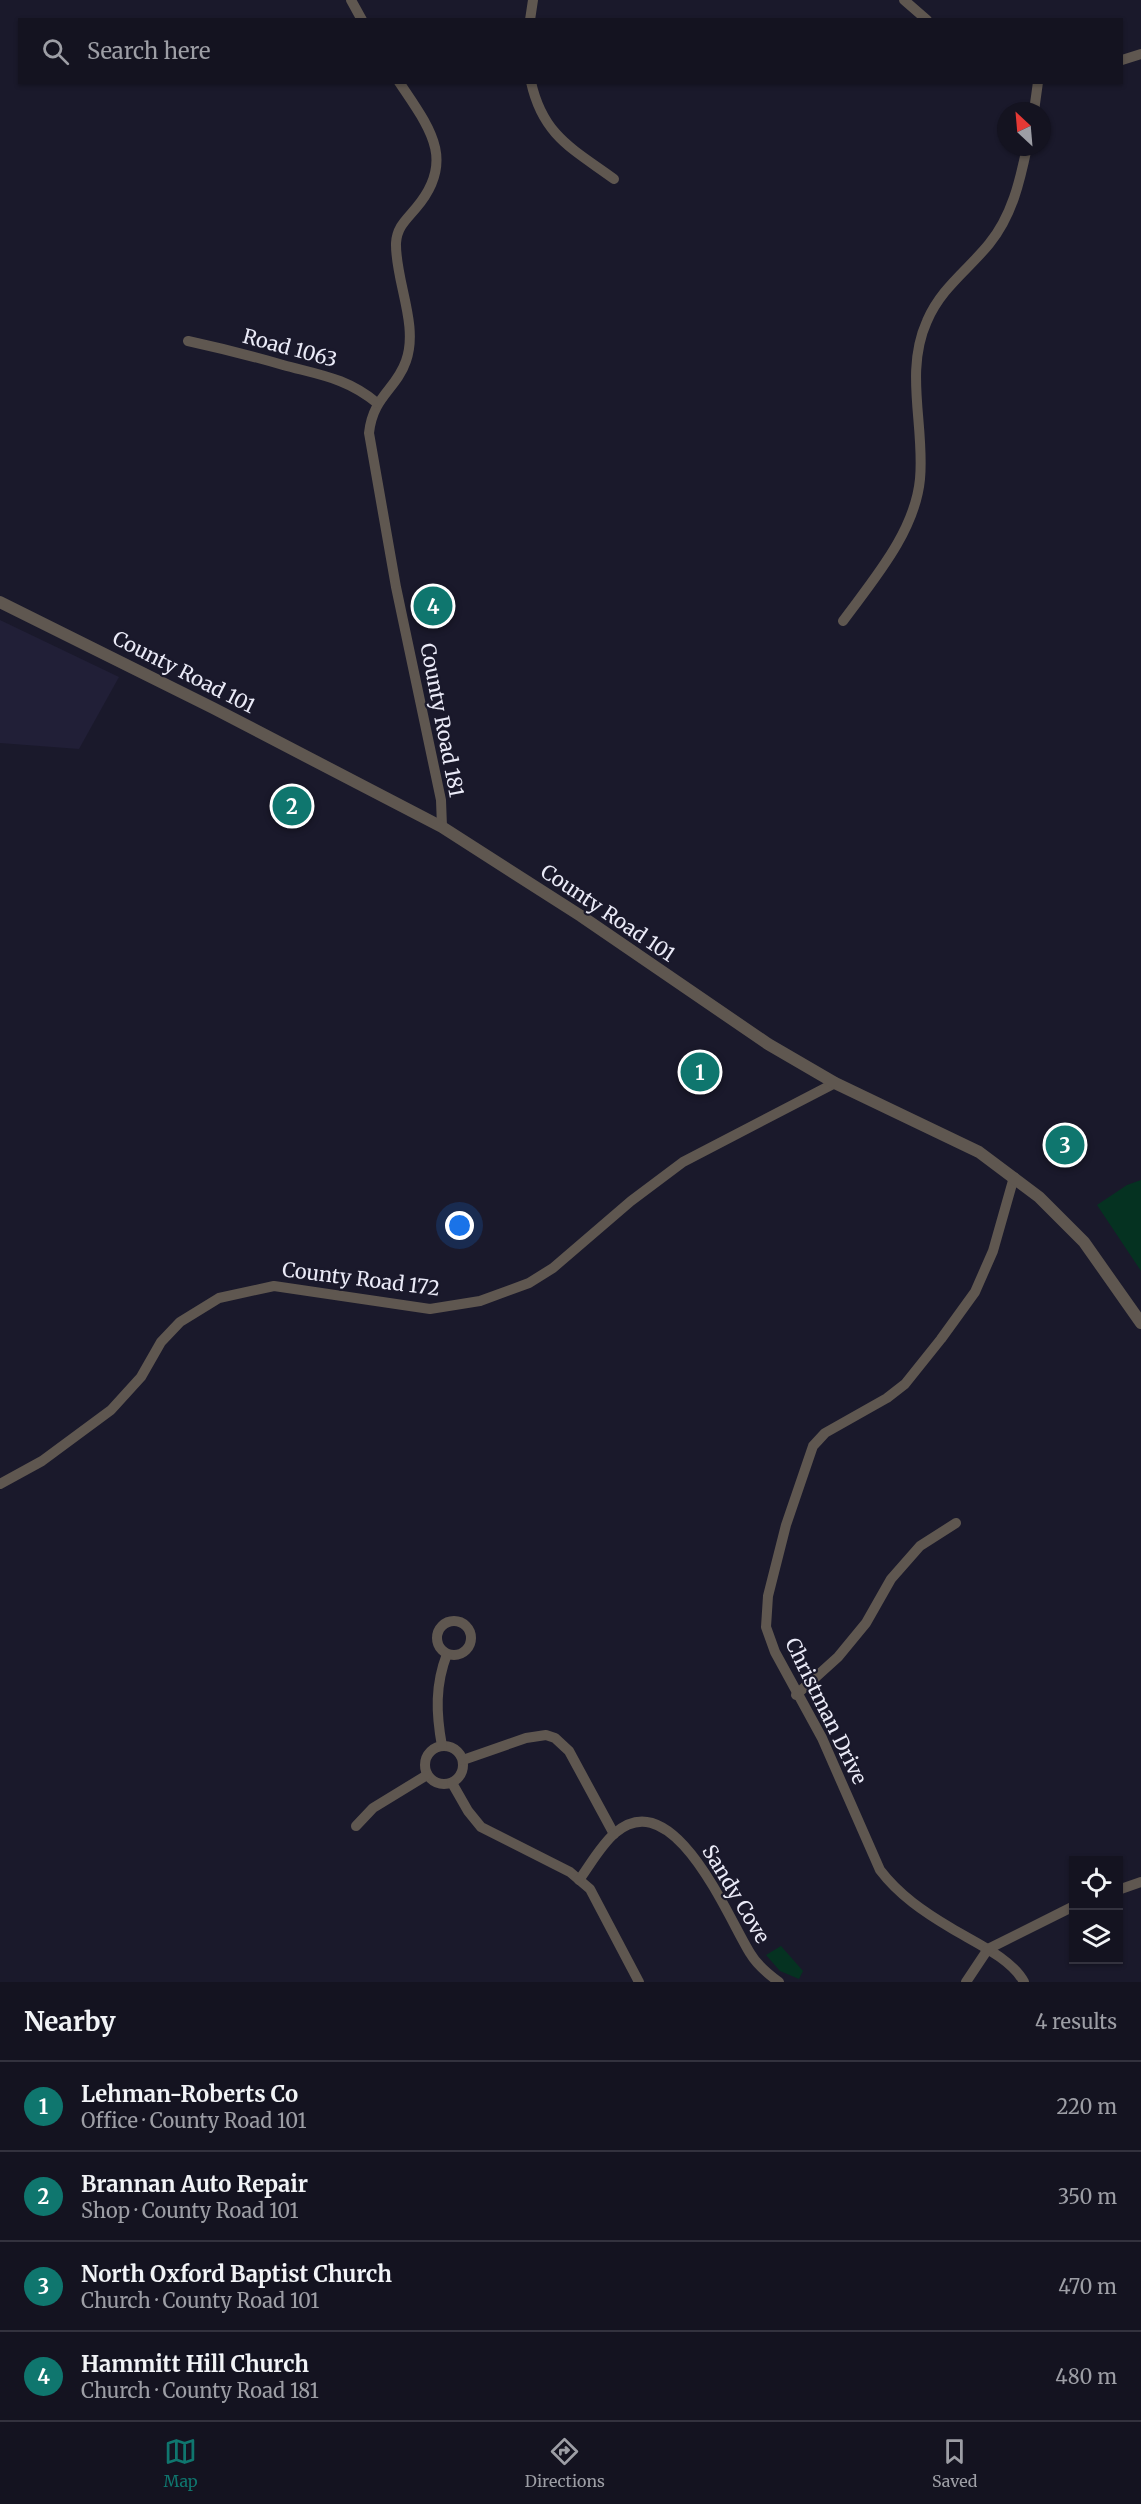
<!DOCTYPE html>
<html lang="en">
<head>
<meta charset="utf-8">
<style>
	body { margin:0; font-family:Merriweather,serif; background:#21202d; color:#f1f3f6 }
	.controls { position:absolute; right:18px; bottom:18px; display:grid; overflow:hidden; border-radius:0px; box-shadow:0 2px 4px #0004 }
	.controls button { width:54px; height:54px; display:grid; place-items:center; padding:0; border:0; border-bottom:2px solid #33323e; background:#141320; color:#f1f3f6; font:30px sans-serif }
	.compass { position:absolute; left:997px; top:102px; width:54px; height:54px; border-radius:50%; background:#141320; box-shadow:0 2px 4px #0004; rotate:334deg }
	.you { position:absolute; left:460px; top:1226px; width:21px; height:21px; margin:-15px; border:4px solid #fff; border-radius:50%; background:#1a73e8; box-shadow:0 0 0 9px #1a73e833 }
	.badge { display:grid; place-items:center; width:39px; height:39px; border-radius:50%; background:#0f766e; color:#fff; font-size:20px; font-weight:700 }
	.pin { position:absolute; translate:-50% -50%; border:3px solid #fff; box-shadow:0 2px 6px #0006 }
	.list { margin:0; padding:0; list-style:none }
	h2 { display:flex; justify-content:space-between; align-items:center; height:78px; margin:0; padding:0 24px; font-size:26px }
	h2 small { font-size:20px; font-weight:400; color:#9d9ea5 }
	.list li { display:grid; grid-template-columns:39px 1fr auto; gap:18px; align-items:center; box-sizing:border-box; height:90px; padding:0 24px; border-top:2px solid #33323e }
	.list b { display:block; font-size:22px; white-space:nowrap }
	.list p { margin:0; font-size:20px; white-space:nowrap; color:#9d9ea5 }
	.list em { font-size:20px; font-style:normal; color:#9d9ea5 }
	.icon { flex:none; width:33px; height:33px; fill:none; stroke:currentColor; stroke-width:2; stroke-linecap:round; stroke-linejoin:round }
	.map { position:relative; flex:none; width:1141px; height:1982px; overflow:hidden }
	.search { position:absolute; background:#141320; box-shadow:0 2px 4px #0004; left:18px; right:18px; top:18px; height:66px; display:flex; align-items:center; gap:15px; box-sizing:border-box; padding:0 21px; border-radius:0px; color:#9d9ea5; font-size:22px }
	.sheet { height:438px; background:#141320 }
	nav { display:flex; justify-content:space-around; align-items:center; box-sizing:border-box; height:84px; border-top:2px solid #33323e; background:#141320; font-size:16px; color:#9d9ea5 }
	nav a { display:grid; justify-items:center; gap:3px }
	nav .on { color:#0f766e }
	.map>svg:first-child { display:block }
	.built { fill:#211f37 }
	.green { fill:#053221 }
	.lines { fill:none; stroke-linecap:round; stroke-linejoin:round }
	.minor { stroke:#5f5750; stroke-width:10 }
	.tertiary { stroke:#5f5750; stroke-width:12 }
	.labels { text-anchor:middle; stroke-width:4.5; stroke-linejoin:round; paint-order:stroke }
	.street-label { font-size:20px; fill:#eaeaf7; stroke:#1a192b }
</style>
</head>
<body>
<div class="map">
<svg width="1141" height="1982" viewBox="0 0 1141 1982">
	<rect width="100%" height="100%" fill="#1a192b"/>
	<!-- built -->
	<path class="built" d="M0 620 119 677 79 749 0 743Z"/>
	<!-- green -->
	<g class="green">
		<path d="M1141 1180V1271L1097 1205 1127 1185Z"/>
		<path d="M781 1946 803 1971 799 1979 780 1971 766 1955Z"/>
	</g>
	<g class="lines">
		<!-- minor -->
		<g class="minor">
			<path d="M351 0 362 20"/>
			<path d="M904 0 927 20"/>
			<path d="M530 20 533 0"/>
			<path d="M1122 60 1141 54"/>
			<path d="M399 82C429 127 457 160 416 208 406 220 397 227 396 243 395 280 419 325 406 361 396 390 373 396 369 433L396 587 441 800 442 827"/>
			<path d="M531 82C543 136 573 149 614 179"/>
			<path d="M1034 111 1038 82"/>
			<path d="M188 341C220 348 252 356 283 365 320 375 347 378 377 403"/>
			<path d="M843 621C873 580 915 532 920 479 925 426 904 372 927 321 941 288 968 270 989 244 1012 216 1020 181 1027 147"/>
			<path d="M1014 1177 993 1251 975 1292 941 1339 905 1384 887 1398 825 1433 813 1446 786 1525 768 1596 766 1627 775 1652 822 1738 880 1870C899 1895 924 1912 951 1928 974 1942 1011 1958 1024 1982"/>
			<path d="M0 1484 42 1461 111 1410 141 1377 161 1342 180 1322 219 1298 274 1286 430 1309 480 1301 529 1283 553 1268 631 1201 683 1162 835 1083"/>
			<circle cx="454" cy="1638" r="17"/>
			<path d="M796 1695 838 1657 866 1623 891 1579 920 1546 956 1523"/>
			<circle cx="444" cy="1765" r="19"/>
			<path d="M442 1746C436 1713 435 1685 447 1654"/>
			<path d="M463 1760 526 1738 546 1735 555 1738 569 1751 614 1834"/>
			<path d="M452 1783 468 1811 481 1827 570 1872 590 1889 639 1982"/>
			<path d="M356 1826 373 1808 427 1775"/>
			<path d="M579 1880C590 1865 601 1845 615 1833 674 1782 728 1918 750 1953 757 1965 768 1974 779 1982"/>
			<path d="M1118 1890 1141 1882"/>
			<path d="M966 1982 988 1949 1074 1906"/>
		</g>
		<!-- tertiary -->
		<path class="tertiary" d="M0 602 213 708 442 827 581 916 768 1044 835 1083 979 1152 1039 1197 1084 1242 1141 1323"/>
	</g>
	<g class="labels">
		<!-- street labels -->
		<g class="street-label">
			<text transform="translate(290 348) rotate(15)" y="7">Road 1063</text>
			<text transform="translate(184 672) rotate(27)" y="7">County Road 101</text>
			<text transform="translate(442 720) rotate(79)" y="7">County Road 181</text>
			<text transform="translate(608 913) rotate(34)" y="7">County Road 101</text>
			<text transform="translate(361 1279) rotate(7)" y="7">County Road 172</text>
			<text transform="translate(826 1711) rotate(64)" y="7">Christman Drive</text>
			<text transform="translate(736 1894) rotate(59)" y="7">Sandy Cove</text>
		</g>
	</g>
</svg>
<div class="controls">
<button><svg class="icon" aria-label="locate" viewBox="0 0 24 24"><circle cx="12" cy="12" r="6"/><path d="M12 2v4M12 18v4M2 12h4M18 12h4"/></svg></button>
<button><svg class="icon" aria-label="layers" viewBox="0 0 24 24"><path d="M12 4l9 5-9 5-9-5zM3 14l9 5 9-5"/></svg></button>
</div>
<svg class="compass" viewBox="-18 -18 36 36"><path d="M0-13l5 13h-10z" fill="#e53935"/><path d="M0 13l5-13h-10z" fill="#9d9ea5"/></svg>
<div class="you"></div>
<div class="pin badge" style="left:700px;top:1072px">1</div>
<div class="pin badge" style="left:292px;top:806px">2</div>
<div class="pin badge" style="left:1065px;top:1145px">3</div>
<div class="pin badge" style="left:433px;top:606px">4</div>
<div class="search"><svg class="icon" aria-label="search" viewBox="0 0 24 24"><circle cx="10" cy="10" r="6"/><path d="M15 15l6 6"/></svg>Search here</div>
</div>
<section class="sheet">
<h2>Nearby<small>4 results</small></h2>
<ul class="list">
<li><span class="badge">1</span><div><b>Lehman-Roberts Co</b><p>Office · County Road 101</p></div><em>220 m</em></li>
<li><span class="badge">2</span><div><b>Brannan Auto Repair</b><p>Shop · County Road 101</p></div><em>350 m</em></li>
<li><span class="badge">3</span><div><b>North Oxford Baptist Church</b><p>Church · County Road 101</p></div><em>470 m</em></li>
<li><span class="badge">4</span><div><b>Hammitt Hill Church</b><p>Church · County Road 181</p></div><em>480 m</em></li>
</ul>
</section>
<nav>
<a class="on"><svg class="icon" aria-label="map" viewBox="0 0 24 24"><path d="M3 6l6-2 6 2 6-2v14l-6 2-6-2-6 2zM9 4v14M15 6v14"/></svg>Map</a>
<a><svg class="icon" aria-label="directions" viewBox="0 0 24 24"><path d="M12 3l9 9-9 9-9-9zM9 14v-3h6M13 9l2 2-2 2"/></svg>Directions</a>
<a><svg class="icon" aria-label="saved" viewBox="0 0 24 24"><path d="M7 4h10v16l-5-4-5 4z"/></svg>Saved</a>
</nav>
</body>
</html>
